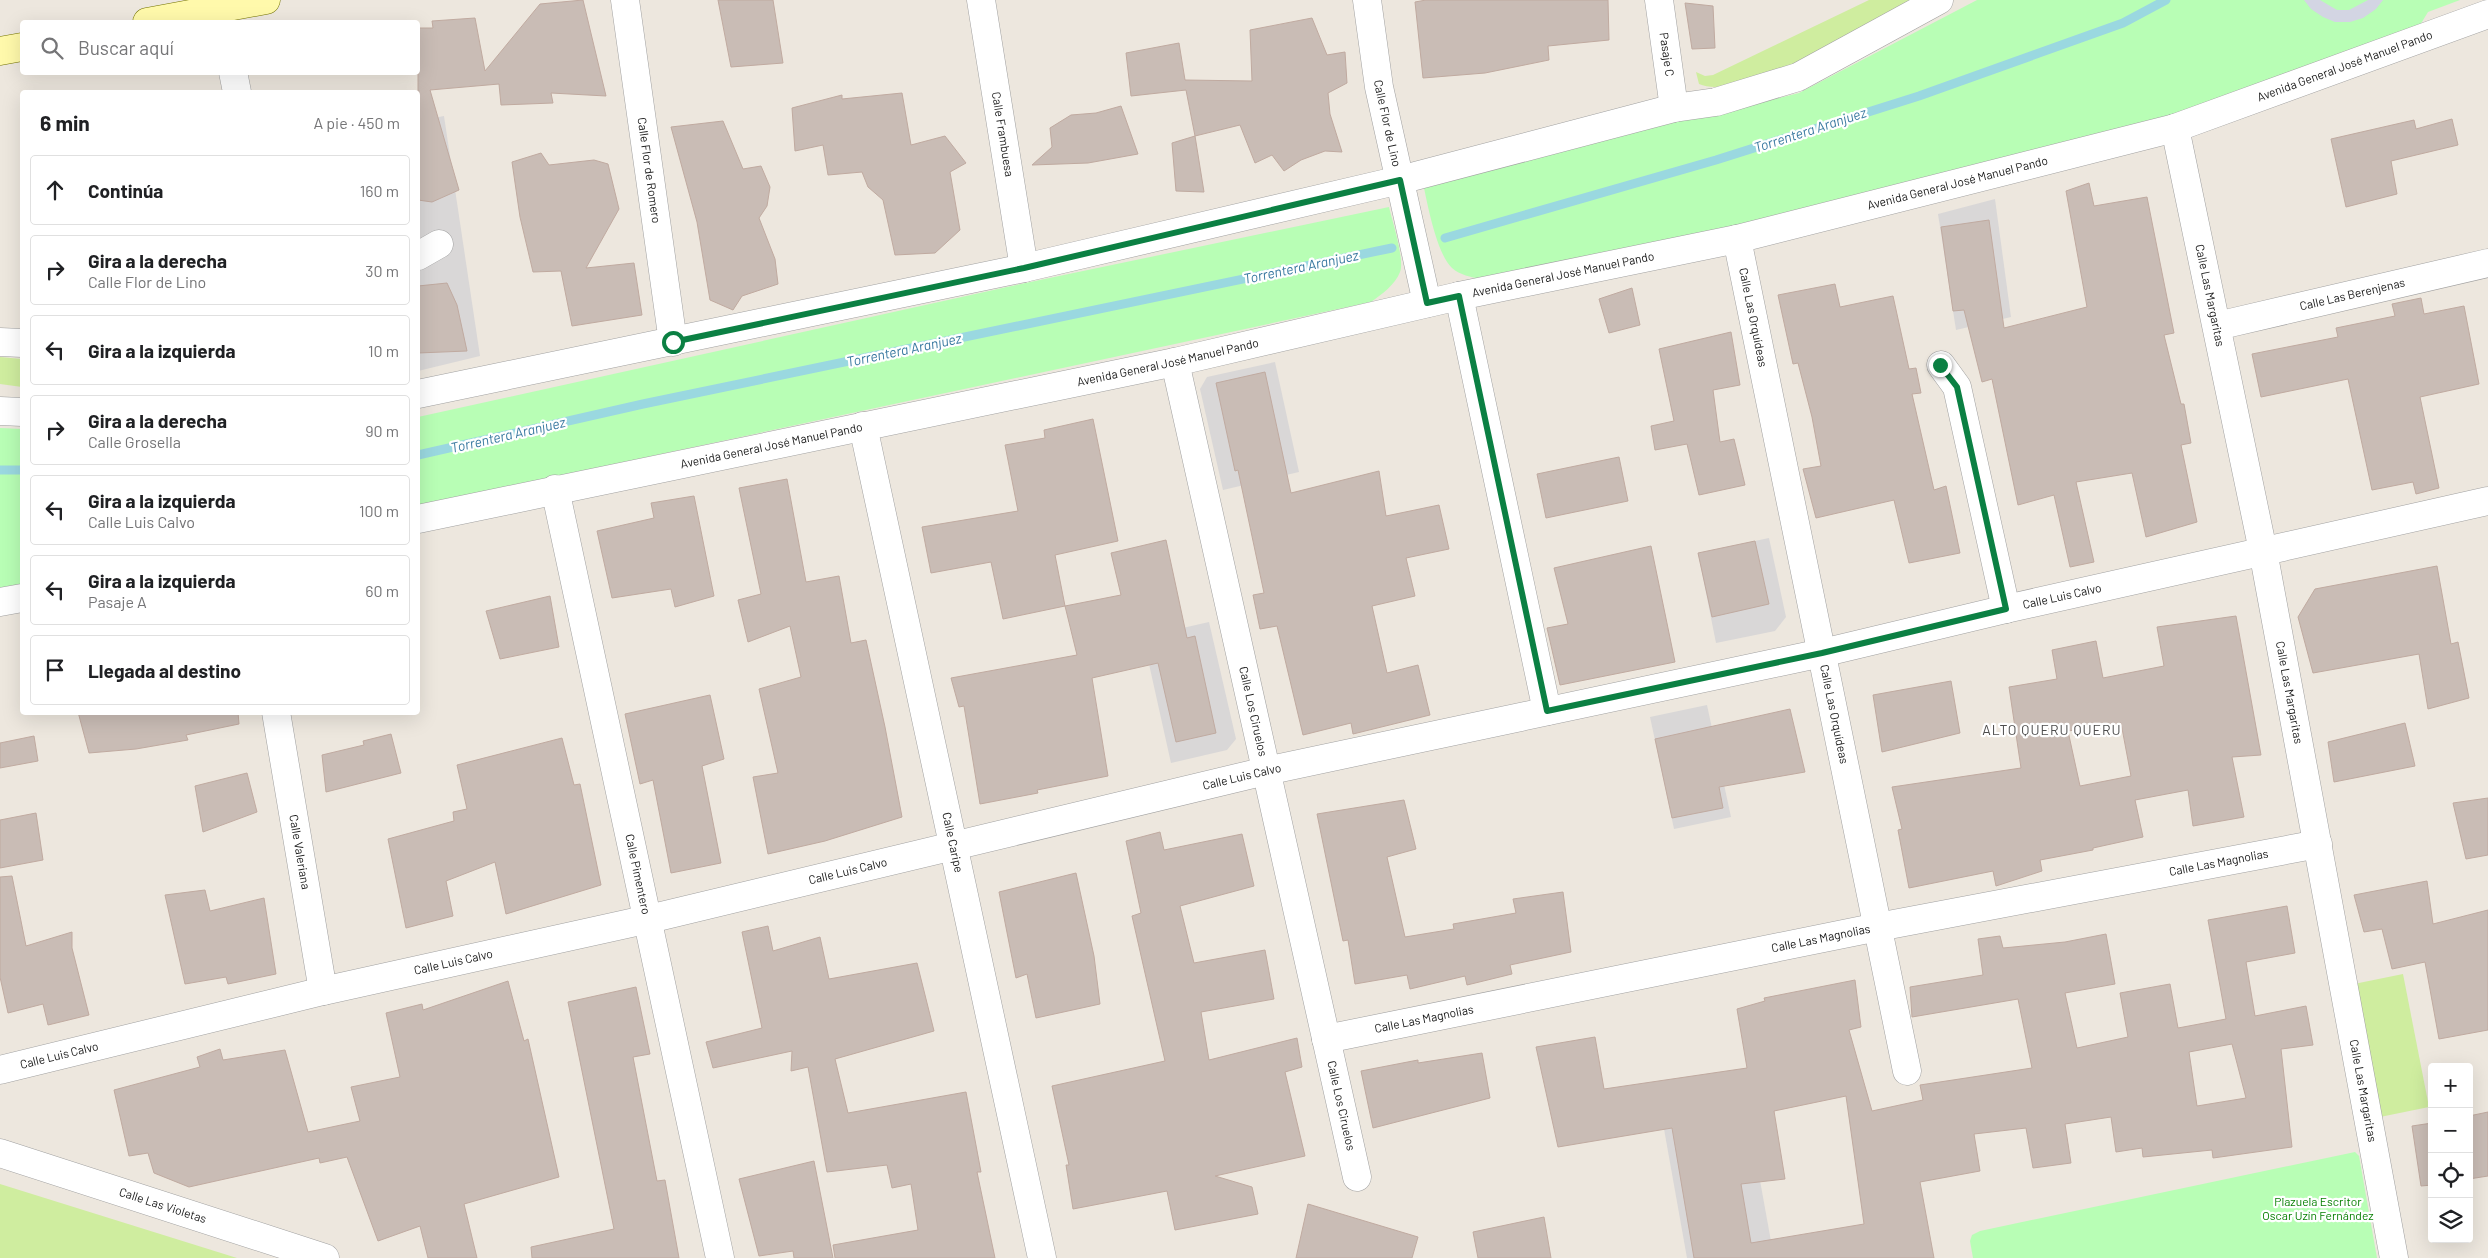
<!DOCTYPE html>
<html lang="es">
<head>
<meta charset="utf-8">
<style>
	body { margin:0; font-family:Barlow,sans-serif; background:#f2f2f2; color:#202124 }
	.controls { position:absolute; right:15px; bottom:15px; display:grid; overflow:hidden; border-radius:5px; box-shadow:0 5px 20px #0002 }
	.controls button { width:45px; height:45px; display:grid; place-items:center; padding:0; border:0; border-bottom:1px solid #e0e0e0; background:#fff; color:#202124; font:25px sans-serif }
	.stop { position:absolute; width:15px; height:15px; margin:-11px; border:4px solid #0b8043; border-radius:50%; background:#fff }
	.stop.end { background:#0b8043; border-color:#fff; box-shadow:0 1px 5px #0008 }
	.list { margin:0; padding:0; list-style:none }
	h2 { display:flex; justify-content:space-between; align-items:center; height:65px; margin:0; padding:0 20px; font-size:21px }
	h2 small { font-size:16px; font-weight:400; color:#757577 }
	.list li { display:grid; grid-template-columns:32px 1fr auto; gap:15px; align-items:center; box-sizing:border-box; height:70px; margin:0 10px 10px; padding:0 10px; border:1px solid #e0e0e0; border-radius:5px }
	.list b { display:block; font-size:19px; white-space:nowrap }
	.list p { margin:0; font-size:16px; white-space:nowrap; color:#757577 }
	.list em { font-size:16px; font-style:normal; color:#757577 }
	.icon { flex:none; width:28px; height:28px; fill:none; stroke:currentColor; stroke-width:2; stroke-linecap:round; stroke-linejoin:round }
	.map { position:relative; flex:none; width:2488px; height:1258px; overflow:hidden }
	.search { position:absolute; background:#fff; box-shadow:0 5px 20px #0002; left:20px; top:20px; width:400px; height:55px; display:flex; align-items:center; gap:12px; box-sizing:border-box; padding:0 18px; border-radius:5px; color:#757577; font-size:19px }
	.panel { position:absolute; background:#fff; box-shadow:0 5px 20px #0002; left:20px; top:90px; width:400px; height:625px; border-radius:5px }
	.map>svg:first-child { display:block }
	.residential { fill:#d9d7d7 }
	.grass { fill:#cfed9f }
	.park { fill:#b8feb5 }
	.plaza { fill:#d3d5e3 }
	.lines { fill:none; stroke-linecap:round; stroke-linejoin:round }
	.stream { stroke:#9ad8e0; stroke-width:9 }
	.building { fill:#c9bcb5; stroke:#c0aaa0; fill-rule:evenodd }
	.minor-casing { stroke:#a1a1a1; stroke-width:29 }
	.secondary-casing { stroke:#737200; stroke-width:29 }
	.minor { stroke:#fff; stroke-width:28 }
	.secondary { stroke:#fff9ab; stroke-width:28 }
	.route { stroke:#0b8043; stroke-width:6 }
	.labels { text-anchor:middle; stroke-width:4.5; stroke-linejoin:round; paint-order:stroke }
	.street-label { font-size:12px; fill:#1a1a1a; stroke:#fff }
	.park-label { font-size:12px; fill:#077f02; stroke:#fff }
	.water-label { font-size:14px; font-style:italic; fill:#3b7aa1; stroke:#fff }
	.neighbourhood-label { font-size:14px; letter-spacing:1px; fill:#4d4d4d; stroke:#fff }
</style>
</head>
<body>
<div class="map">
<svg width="2488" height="1258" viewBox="0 0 2488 1258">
	<rect width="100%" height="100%" fill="#ede7de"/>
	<!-- residential -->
	<g class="residential">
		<path d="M444 116 480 356 418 371V121Z"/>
		<path d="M1995 199 2011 317 1956 330 1938 214Z"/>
		<path d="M1275 362 1299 472 1223 490 1200 389 1207 377Z"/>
		<path d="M1769 538 1786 617 1775 631 1716 643 1698 553Z"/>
		<path d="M1209 622 1236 739 1227 750 1171 763 1143 637Z"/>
		<path d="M1707 705 1731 817 1674 829 1650 717Z"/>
		<path d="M1748 1114 1774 1258H1687L1664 1129Z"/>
	</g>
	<!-- grass -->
	<g class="grass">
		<path d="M1869 0H1913C1871 23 1743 103 1699 84L1696 72 1705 76 1713 75Z"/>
		<path d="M0 357 22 359V387L0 384Z"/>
		<path d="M2403 974 2429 1107 2380 1117 2354 984Z"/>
		<path d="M0 1184 237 1258H0Z"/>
	</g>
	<!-- park -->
	<g class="park">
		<path d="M1977 0H2460L2428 12 2417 30 2168 116 1721 229 1481 279C1471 277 1460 275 1452 268 1434 251 1425 189 1419 164L1551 140 1700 118 1799 93Z"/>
		<path d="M1389 207C1392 220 1405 260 1400 272 1395 285 1382 294 1371 302L418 506V417L1007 287Z"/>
		<path d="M0 428 22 429V593L0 597Z"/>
		<path d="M2355 1152 2359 1156 2377 1258H1973L1970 1241 1972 1235 1980 1231Z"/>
	</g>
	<!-- plaza -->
	<path class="plaza" d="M2304 0H2320L2337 10H2349L2368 0H2383L2376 9 2363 18 2350 22H2335L2323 17 2311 9Z"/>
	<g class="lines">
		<!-- stream -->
		<g class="stream">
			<path d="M1445 238 1716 160 1919 96 2123 23 2166 0"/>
			<path d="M418 455 643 404 1392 248"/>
			<path d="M0 470H22"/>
		</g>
	</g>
	<!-- building -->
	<g class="building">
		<path d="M583 0 606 96 551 93 553 103 501 105 499 84 430 90 459 190 432 202 418 200V28H433L432 21 475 18 485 71 540 4Z"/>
		<path d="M718 0H773L783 63 731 67Z"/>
		<path d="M1426 0H1608L1609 40 1548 46 1549 60 1485 73 1423 78 1415 2Z"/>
		<path d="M1685 3 1713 6 1715 48 1692 49Z"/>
		<path d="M1312 18 1327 55 1345 52 1347 83 1328 93 1330 114 1342 152 1325 151 1301 160 1284 171 1272 155 1255 163 1240 125 1195 136 1186 90 1131 96 1126 53 1179 43 1185 80 1252 81 1250 30Z"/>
		<path d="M902 93 911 145 945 136 966 163 950 172 960 230 935 253 895 255 883 200 868 187 862 172 828 175 823 145 795 151 792 108 842 95V99Z"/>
		<path d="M1121 106 1138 154 1088 163 1032 165 1052 147 1050 128 1071 115 1096 113Z"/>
		<path d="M2452 119 2458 145 2391 161 2397 194 2346 207 2331 139 2414 120 2416 129Z"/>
		<path d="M723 121 743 169 761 166 770 187 767 206 759 218 775 259 778 284 742 296 733 310 710 300 697 222 671 127Z"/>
		<path d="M1195 136 1204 192 1176 191 1172 143Z"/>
		<path d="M541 153 549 165 594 160 608 164 619 209 586 268 634 263 642 315 572 326 561 271 533 272 520 217 512 162Z"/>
		<path d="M2089 183 2094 206 2147 197 2174 333 2164 335 2181 404H2184L2191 443 2181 445 2197 522 2146 537 2132 473 2076 482 2094 562 2070 567 2054 495 2018 505 1992 379 1982 382 1964 310 1953 311 1941 227 1989 220 2004 328 2087 307 2066 191Z"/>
		<path d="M447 283 457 305 467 351 418 353V286Z"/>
		<path d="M1835 284 1840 307 1893 296 1909 369 1916 368 1921 393 1912 394 1934 490 1946 486 1960 553 1909 563 1894 500 1816 518 1803 469 1821 466 1812 417 1798 363 1793 364 1778 295Z"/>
		<path d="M1632 288 1640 325 1609 333 1599 299Z"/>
		<path d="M2421 298 2424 314 2464 306 2479 384 2420 397 2439 488 2416 494 2413 482 2372 490 2348 379 2261 397 2252 354 2338 337 2336 328 2395 316 2392 304Z"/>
		<path d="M1731 332 1740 385 1713 390 1720 442 1734 439 1745 485 1699 495 1687 444 1655 450 1651 426 1674 421 1659 349Z"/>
		<path d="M1265 372 1291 493 1379 471 1386 516 1439 505 1449 549 1406 558 1415 596 1372 606 1387 673 1418 665 1430 715 1353 734 1351 723 1303 735 1277 626 1260 629 1253 595 1264 593 1238 470 1235 471 1216 383Z"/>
		<path d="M1093 419 1118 541 1055 555 1065 606 1003 619 991 562 931 573 922 527 1018 511 1005 445 1045 438 1044 430Z"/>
		<path d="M1619 457 1628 501 1546 518 1537 474Z"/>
		<path d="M787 479 806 582 839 576 851 643 866 640 885 727 902 817 825 841 768 854 753 777 778 773 759 689 801 677 790 626 748 642 738 600 761 594 739 488Z"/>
		<path d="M694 496 714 596 675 607 671 589 612 598 597 531 654 518 651 503Z"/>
		<path d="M1166 540 1187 638 1195 636 1216 733 1176 742 1158 663 1092 678 1108 776 1037 790 1038 793 980 804 964 706 959 707 951 678 1077 655 1065 606 1121 595 1111 553Z"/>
		<path d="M1755 541 1769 604 1712 617 1698 553Z"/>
		<path d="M1651 546 1675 662 1560 685 1547 628 1568 624 1554 568Z"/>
		<path d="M2437 566 2451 644 2458 642 2469 698 2428 709 2419 654 2313 673 2298 617 2315 589Z"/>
		<path d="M550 596 559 647 500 659 486 611Z"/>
		<path d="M2236 616 2261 755 2232 757 2244 817 2193 826 2188 790 2135 800 2143 837 2093 848V850L2040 860 2042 871 1996 886 1993 871 1909 888 1898 830 1902 829 1892 787 2021 768 2009 687 2057 679 2052 650 2096 641 2103 678 2164 666 2157 627ZM2121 723 2131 776 2080 786 2068 731Z"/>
		<path d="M1951 681 1960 733 1882 752 1873 695Z"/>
		<path d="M710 695 724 759 702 766 721 863 671 873 653 780 640 784 625 714Z"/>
		<path d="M1790 709 1805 772 1719 787 1723 808 1672 818 1655 739Z"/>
		<path d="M78 712H238L239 724 186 735 188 740 136 749 89 753Z"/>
		<path d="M2405 723 2415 766 2334 782 2328 742Z"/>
		<path d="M391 734 401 773 326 792 322 755 364 745 363 741Z"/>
		<path d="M34 736 38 761 0 768V743Z"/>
		<path d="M562 738 574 785 580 784 601 885 506 914 495 862 446 881 453 916 406 928 388 839 454 821 453 812 467 809 457 765Z"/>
		<path d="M247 773 257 812 203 832 195 786Z"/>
		<path d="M2488 798V855L2466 859 2453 803Z"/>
		<path d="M1404 800 1416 849 1387 857 1405 937 1454 929 1453 924 1516 913 1513 899 1563 892 1571 952 1510 965 1512 974 1467 985 1465 976 1410 989 1407 975 1355 984 1348 940 1343 941 1317 814Z"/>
		<path d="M36 813 43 860 0 868V820Z"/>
		<path d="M1160 832 1164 850 1242 834 1254 886 1180 906 1194 963 1265 950 1274 999 1201 1012 1209 1060 1297 1038 1302 1067 1285 1072 1305 1156 1215 1176 1252 1187 1258 1214 1175 1230 1167 1191 1073 1209 1066 1165H1069L1052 1086 1165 1061 1132 916 1141 913 1126 841Z"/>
		<path d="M1076 873 1094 956 1100 1004 1036 1018 1027 974 1016 978 999 892Z"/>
		<path d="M12 876 26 946 72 932V948L89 1015 48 1025 43 1004 8 1013 0 977V877Z"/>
		<path d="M2427 881 2433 924 2488 910V1030L2439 1039 2425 962 2392 969 2382 929 2364 932 2354 895Z"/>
		<path d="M205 890 210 911 264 898 276 974 228 984 226 977 185 984 165 895Z"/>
		<path d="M2287 906 2295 953 2246 962 2255 1016 2306 1006 2313 1045 2281 1049 2292 1147 2213 1158 2212 1150 2143 1157 2142 1148 2116 1152 2111 1117 2065 1124 2071 1163 2033 1168 2026 1128 1974 1134 1980 1171 1920 1182 1934 1258H1694L1672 1128 1558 1147 1536 1047 1595 1037 1604 1089 1747 1068 1737 1009 1765 1001 1764 998 1855 980 1861 1027 1849 1030 1872 1111 1923 1100 1920 1085 2032 1068 2018 999 1912 1017 1910 987 1983 975 1978 939 2000 936 2003 948 2065 942 2106 934 2115 984 2065 993 2077 1048 2128 1037 2120 993 2170 984 2178 1028 2226 1019 2208 920ZM2232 1044 2246 1098 2197 1106 2189 1052ZM1846 1096 1864 1224 1751 1243 1741 1184 1785 1179 1774 1111Z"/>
		<path d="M768 926 773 951 820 937 829 979 917 963 934 1031 835 1059 848 1113 966 1092 981 1172H977L995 1258H835L833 1245 918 1230 911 1184 892 1188 887 1165 827 1172 808 1067 791 1071 792 1051 713 1068 706 1042 762 1028 742 932Z"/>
		<path d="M508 981 524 1041 528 1039 559 1177 464 1204 477 1258H428L420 1226 378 1241 347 1157 320 1163 319 1158 189 1187 154 1173 148 1153 129 1156 114 1090 200 1067 197 1057 220 1049 223 1060 285 1050 308 1132 360 1121 351 1087 400 1077 386 1013 422 1004 423 1010Z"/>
		<path d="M636 987 650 1054 633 1057 657 1181 665 1180 679 1258H532L531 1247 614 1229 568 1002Z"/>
		<path d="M1482 1053 1490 1098 1373 1128 1361 1071 1418 1060V1063Z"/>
		<path d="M2488 1112V1176L2469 1179V1116Z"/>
		<path d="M2432 1123V1185L2421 1186 2412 1126Z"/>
		<path d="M814 1161 833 1258H794L793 1251 759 1256 739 1179Z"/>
		<path d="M1308 1204 1418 1237 1412 1258H1296Z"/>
		<path d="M1544 1217 1551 1258H1478L1473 1232Z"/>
	</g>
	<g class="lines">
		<!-- minor casing -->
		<g class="minor-casing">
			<g id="minor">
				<path id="s1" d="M625 0 673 342"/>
				<path id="s2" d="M981 0 1024 268"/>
				<path id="s3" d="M1367 0 1379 87 1427 303"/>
				<path id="s4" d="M1659 0 1674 108"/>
				<path d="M233 72 237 92"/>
				<path id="s5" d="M2175 128 2263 551 2394 1258"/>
				<path id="s6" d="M1737 239 1907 1071"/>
				<path d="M418 256 439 244"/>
				<path d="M1459 296 1547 711"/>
				<path id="s7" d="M2217 326 2488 263"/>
				<path d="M0 342 22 343"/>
				<path id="s8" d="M1175 362 1357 1177"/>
				<path d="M1941 365 1957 387 2006 609"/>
				<path d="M418 394 1024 268 1400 180 1674 108 1716 102 1798 77 1939 0"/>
				<path d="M0 411 22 412"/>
				<path id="s9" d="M863 426 1042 1258"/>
				<path id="s10" d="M555 489 720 1258"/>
				<path id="s11" d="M418 519 1175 362 1459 296 1737 239 2175 128 2488 14"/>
				<path d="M0 602 22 598"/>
				<path id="s12" d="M276 712 323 991"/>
				<path id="s13" d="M1326 1039 1878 927 2318 844"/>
				<path id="s14" d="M0 1070 323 991 649 919 1266 771 1822 653 2006 609 2488 501"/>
				<path id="s15" d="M0 1153 325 1258"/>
			</g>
		</g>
		<!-- secondary casing -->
		<g class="secondary-casing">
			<g id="secondary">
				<path d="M147 22 266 0"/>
				<path d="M0 51 22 47"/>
			</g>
		</g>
		<!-- minor -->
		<use href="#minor" class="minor"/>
		<!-- secondary -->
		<use href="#secondary" class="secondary"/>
	</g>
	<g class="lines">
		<!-- route -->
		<path class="route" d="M673 342 1024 268 1400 180 1427 303 1459 296 1547 711 1822 653 2006 609 1957 387 1940 365"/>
	</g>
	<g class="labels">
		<!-- street labels -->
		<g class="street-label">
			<text dy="4" stroke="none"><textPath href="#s4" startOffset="55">Pasaje C</textPath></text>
			<text dy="4" stroke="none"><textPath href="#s11" startOffset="1981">Avenida General José Manuel Pando</textPath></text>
			<text dy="4" stroke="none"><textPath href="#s3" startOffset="125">Calle Flor de Lino</textPath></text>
			<text dy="4" stroke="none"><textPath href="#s2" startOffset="136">Calle Frambuesa</textPath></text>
			<text dy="4" stroke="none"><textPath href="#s1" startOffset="172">Calle Flor de Romero</textPath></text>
			<text dy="4" stroke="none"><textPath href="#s11" startOffset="1576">Avenida General José Manuel Pando</textPath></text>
			<text dy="4" stroke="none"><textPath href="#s11" startOffset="1171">Avenida General José Manuel Pando</textPath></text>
			<text dy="4" stroke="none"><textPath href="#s5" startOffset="171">Calle Las Margaritas</textPath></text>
			<text dy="4" stroke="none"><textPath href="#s7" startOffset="139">Calle Las Berenjenas</textPath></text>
			<text dy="4" stroke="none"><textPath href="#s6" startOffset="80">Calle Las Orquídeas</textPath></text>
			<text dy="4" stroke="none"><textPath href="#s11" startOffset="766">Avenida General José Manuel Pando</textPath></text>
			<text dy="4" stroke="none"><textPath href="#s11" startOffset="361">Avenida General José Manuel Pando</textPath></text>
			<text dy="4" stroke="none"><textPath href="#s14" startOffset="2116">Calle Luis Calvo</textPath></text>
			<text dy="4" stroke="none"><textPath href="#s5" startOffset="576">Calle Las Margaritas</textPath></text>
			<text dy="4" stroke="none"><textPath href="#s8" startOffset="358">Calle Los Ciruelos</textPath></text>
			<text dy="4" stroke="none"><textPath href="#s6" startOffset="485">Calle Las Orquídeas</textPath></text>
			<text dy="4" stroke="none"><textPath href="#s14" startOffset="1276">Calle Luis Calvo</textPath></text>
			<text dy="4" stroke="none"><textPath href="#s9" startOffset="426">Calle Caripe</textPath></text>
			<text dy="4" stroke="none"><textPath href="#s12" startOffset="142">Calle Valeriana</textPath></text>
			<text dy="4" stroke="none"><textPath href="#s13" startOffset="910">Calle Las Magnolias</textPath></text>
			<text dy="4" stroke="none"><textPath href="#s14" startOffset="871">Calle Luis Calvo</textPath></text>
			<text dy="4" stroke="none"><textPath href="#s10" startOffset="394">Calle Pimentero</textPath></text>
			<text dy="4" stroke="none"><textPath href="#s13" startOffset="505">Calle Las Magnolias</textPath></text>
			<text dy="4" stroke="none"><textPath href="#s14" startOffset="466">Calle Luis Calvo</textPath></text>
			<text dy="4" stroke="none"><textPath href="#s13" startOffset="100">Calle Las Magnolias</textPath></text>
			<text dy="4" stroke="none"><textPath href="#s14" startOffset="61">Calle Luis Calvo</textPath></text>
			<text dy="4" stroke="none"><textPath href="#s5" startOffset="981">Calle Las Margaritas</textPath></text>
			<text dy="4" stroke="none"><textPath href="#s8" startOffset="762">Calle Los Ciruelos</textPath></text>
			<text dy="4" stroke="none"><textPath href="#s15" startOffset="171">Calle Las Violetas</textPath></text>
		</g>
		<!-- park labels -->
		<g class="park-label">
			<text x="2318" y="1206">Plazuela Escritor<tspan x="2318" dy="14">Oscar Uzín Fernández</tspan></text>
		</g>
		<!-- water labels -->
		<g class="water-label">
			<text transform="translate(1810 130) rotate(-18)" y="5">Torrentera Aranjuez</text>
			<text transform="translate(1301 267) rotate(-12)" y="5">Torrentera Aranjuez</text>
			<text transform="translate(904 350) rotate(-12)" y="5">Torrentera Aranjuez</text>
			<text transform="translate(508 435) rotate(-13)" y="5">Torrentera Aranjuez</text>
		</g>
		<!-- neighbourhood labels -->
		<g class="neighbourhood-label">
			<text x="2052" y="735">ALTO QUERU QUERU</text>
		</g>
	</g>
</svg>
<div class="controls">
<button>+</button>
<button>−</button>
<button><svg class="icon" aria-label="locate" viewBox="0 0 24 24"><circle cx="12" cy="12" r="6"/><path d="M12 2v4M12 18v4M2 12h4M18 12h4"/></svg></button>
<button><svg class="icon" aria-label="layers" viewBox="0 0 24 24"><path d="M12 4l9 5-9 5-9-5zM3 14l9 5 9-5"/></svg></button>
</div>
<div class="stop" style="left:673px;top:342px"></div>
<div class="stop end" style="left:1940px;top:365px"></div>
<div class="search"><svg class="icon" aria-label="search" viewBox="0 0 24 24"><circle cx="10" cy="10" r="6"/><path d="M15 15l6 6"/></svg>Buscar aquí</div>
<section class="panel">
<h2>6 min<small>A pie · 450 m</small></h2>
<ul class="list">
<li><svg class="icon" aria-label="ahead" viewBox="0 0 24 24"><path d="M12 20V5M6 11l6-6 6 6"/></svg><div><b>Continúa</b></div><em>160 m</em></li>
<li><svg class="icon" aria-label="right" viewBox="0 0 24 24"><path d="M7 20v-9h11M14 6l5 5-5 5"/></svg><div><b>Gira a la derecha</b><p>Calle Flor de Lino</p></div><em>30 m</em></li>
<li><svg class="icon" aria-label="left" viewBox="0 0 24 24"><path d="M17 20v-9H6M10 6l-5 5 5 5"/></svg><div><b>Gira a la izquierda</b></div><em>10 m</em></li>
<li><svg class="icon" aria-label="right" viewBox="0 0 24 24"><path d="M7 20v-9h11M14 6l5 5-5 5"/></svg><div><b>Gira a la derecha</b><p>Calle Grosella</p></div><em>90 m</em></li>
<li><svg class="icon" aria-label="left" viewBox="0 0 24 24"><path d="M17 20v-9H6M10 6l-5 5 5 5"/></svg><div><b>Gira a la izquierda</b><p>Calle Luis Calvo</p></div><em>100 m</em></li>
<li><svg class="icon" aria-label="left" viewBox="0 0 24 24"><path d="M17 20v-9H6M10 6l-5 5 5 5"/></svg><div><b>Gira a la izquierda</b><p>Pasaje A</p></div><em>60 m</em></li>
<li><svg class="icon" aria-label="arrive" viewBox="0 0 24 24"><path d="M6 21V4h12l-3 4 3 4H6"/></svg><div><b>Llegada al destino</b></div></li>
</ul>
</section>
</div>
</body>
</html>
